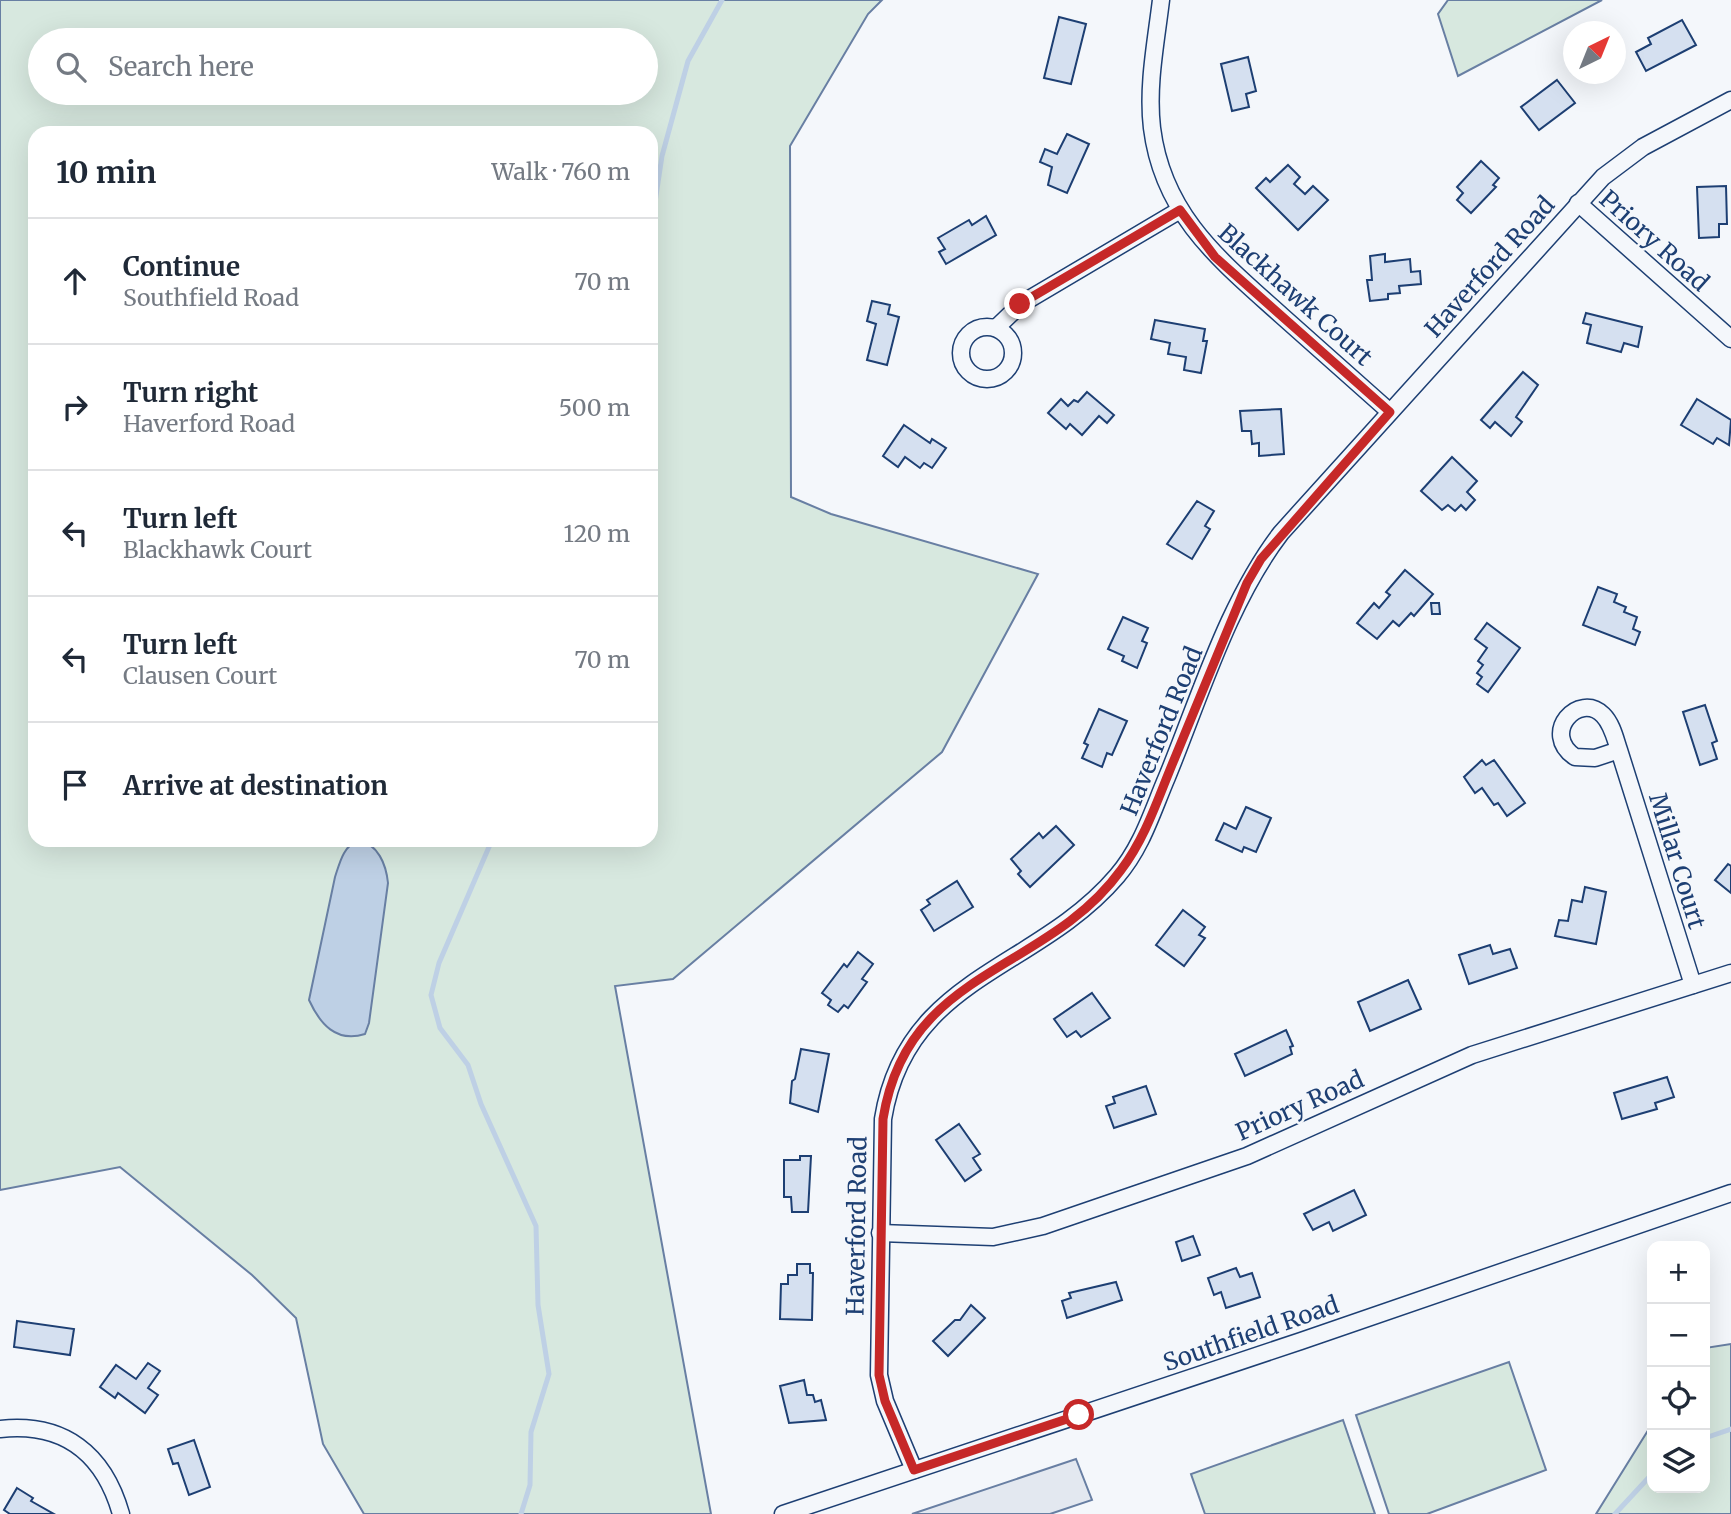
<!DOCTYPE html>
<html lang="en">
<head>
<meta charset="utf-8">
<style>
	body { margin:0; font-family:Merriweather,serif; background:#f2f2f3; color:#1f2937 }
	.controls { position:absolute; right:21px; bottom:21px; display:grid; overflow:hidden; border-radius:14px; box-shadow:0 7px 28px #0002 }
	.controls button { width:63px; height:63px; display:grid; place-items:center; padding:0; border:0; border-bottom:2px solid #e0e1e3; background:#fff; color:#1f2937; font:35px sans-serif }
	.compass { position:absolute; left:1563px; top:21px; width:63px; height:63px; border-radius:50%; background:#fff; box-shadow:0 7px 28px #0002; rotate:43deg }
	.stop { position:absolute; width:21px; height:21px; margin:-16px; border:5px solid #c62828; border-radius:50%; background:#fff }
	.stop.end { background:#c62828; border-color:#fff; box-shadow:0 2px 7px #0008 }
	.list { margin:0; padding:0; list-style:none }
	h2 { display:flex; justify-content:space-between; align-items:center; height:91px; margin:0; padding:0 28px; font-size:30px }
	h2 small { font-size:23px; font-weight:400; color:#747a83 }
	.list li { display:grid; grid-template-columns:46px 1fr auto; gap:21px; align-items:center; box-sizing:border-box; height:126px; padding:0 28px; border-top:2px solid #e0e1e3 }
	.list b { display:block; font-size:26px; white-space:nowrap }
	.list p { margin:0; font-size:23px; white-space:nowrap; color:#747a83 }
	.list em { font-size:23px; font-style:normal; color:#747a83 }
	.icon { flex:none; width:38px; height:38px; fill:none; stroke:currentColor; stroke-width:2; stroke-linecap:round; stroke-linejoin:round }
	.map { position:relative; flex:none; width:1731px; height:1514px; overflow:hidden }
	.search { position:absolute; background:#fff; box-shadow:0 7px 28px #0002; left:28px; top:28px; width:630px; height:77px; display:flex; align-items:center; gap:18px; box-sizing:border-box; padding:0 24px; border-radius:38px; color:#747a83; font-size:26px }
	.panel { position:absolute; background:#fff; box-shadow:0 7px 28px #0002; left:28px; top:126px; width:630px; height:721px; border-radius:21px }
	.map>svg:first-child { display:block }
	.green { fill:#d7e8df; stroke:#687fa3; stroke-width:2; fill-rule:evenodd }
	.parking { fill:#e3e8f0; stroke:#687fa3; stroke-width:2 }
	.water { fill:#bed0e5; stroke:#687fa3; stroke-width:2 }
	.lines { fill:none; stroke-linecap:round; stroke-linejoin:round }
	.stream { stroke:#bed0e5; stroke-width:5 }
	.building { fill:#d5e0f0; stroke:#1d3f73; stroke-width:2 }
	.street-casing { stroke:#1d3f73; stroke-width:19 }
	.street { stroke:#f4f7fb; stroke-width:16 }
	.route { stroke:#c62828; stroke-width:9 }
	.labels { text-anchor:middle; stroke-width:5; stroke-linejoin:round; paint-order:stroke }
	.street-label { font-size:24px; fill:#1d3f73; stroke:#f4f7fb }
</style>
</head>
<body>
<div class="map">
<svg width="1731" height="1514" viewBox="0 0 1731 1514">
	<rect width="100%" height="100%" fill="#f4f7fb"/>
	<!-- green -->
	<g class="green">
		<path d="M0 0H882L868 14 790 146 791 497 831 514 1038 574 942 752 673 979 615 986 711 1514H364L323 1444 296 1318 252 1275 120 1167 0 1190ZM40 40H646V93H40ZM35 133H651V840H35Z"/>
		<path d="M1448 0H1602L1458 76 1438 14Z"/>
		<path d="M1731 1344V1514H1596L1652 1424V1488H1705V1348Z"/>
		<path d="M1509 1362 1546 1470 1427 1514H1389L1356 1415Z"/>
		<path d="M1343 1420 1375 1514H1205L1191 1474Z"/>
	</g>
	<!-- parking -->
	<path class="parking" d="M1076 1459 1092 1500 1050 1514H912Z"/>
	<!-- water -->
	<path class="water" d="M358 840C378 844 386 864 388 883L369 1023 365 1034C336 1043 320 1024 309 1000L335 877C340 862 343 847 358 840Z"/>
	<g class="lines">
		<!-- stream -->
		<g class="stream">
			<path d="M651 229 662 156 688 61 722 0"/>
			<path d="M492 840 439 963 431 995 440 1028 468 1065 481 1104 536 1226 538 1305 549 1374 531 1432 530 1485 521 1514"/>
			<path d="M1705 1438 1731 1429"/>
			<path d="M1615 1514 1652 1474"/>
		</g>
	</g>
	<!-- building -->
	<g class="building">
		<path d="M1059 17 1086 24 1071 84 1044 78Z"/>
		<path d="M1682 20 1696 45 1646 71 1636 52 1651 44 1648 38Z"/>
		<path d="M1248 57 1256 91 1246 94 1249 107 1232 111 1221 64Z"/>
		<path d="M1557 80 1575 103 1539 130 1521 107Z"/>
		<path d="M1067 134 1089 144 1067 193 1048 185 1052 167 1040 162 1045 149 1057 154Z"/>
		<path d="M1481 161 1499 178 1493 185 1496 187 1471 213 1457 200 1463 193 1457 187Z"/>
		<path d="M1288 165 1300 177 1294 184 1305 194 1313 186 1328 200 1298 230 1256 188 1266 178 1270 182Z"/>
		<path d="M1726 186 1727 224H1719V237L1699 238 1697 187Z"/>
		<path d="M986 216 996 235 946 264 939 252 945 249 938 238 969 220 972 225Z"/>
		<path d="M1385 254V262L1410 259 1411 272 1420 271 1421 284 1399 286 1400 293 1388 294V299L1370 301 1367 280H1372L1370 256Z"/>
		<path d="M872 301 890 305 888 314 899 317 887 365 867 360 876 324 867 321Z"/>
		<path d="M1586 313 1642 327 1638 347 1624 343 1621 352 1587 343 1591 325 1583 323Z"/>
		<path d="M1155 320 1205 329 1203 341H1207L1201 373 1184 370 1186 357 1168 354 1170 343 1151 339Z"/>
		<path d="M1523 372 1538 385 1516 417 1522 422 1511 436 1495 422 1490 428 1481 420Z"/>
		<path d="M1087 392 1114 415 1107 423 1099 416 1082 435 1070 424 1066 429 1048 413 1061 399 1068 406 1074 400 1078 402Z"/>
		<path d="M1697 399 1731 420 1729 445 1717 438 1713 444 1681 425Z"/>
		<path d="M1281 409 1284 454 1259 456V443L1252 444 1251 431H1242L1240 411Z"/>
		<path d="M904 425 930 443 932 439 946 448 932 468 924 463 920 468 905 457 898 467 883 456Z"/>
		<path d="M1452 457 1477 481 1467 492 1475 500 1466 510 1461 505 1455 511 1448 505 1442 510 1421 491Z"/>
		<path d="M1197 501 1214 511 1205 526 1210 529 1192 559 1167 544Z"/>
		<path d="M1405 570 1433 594 1414 616 1411 613 1399 626 1393 621 1377 639 1357 623 1374 603 1379 608 1390 595 1386 592Z"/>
		<path d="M1598 587 1617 594 1614 602 1626 607 1624 612 1637 617 1633 629 1640 632 1635 645 1583 625Z"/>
		<path d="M1431 603H1439L1440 614H1432Z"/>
		<path d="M1123 617 1148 628 1142 641 1147 643 1137 668 1122 661 1124 656 1108 649Z"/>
		<path d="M1487 623 1520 648 1488 692 1477 684 1482 677 1477 673 1483 665 1478 661 1487 648 1475 639Z"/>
		<path d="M1705 705 1717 741 1712 743 1717 759 1700 765 1683 712Z"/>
		<path d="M1099 709 1127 721 1112 755 1107 753 1102 767 1082 758 1088 745 1084 743Z"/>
		<path d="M1482 760 1486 765 1494 760 1525 803 1507 816 1498 803 1494 805 1482 788 1475 793 1464 777Z"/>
		<path d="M1246 807 1271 818 1256 852 1244 847 1242 852 1216 840 1224 823 1236 829Z"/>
		<path d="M1056 826 1074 845 1030 887 1018 874 1021 871 1011 859 1039 833 1043 838Z"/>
		<path d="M1728 864 1731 866V893L1715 880Z"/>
		<path d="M957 881 973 907 934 931 921 910 930 904 927 900Z"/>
		<path d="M1585 887 1606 892 1596 944 1555 936 1559 920 1568 921 1572 900 1582 902Z"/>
		<path d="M1183 910 1205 927 1199 935 1205 938 1184 966 1156 945Z"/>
		<path d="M1490 945 1493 954 1510 949 1517 968 1469 984 1459 955Z"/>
		<path d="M858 952 873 964 862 979 867 982 848 1008 844 1005 838 1012 828 1005 831 1000 822 993 844 964 847 967Z"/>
		<path d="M1408 980 1421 1009 1370 1031 1358 1002Z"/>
		<path d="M1092 993 1110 1018 1081 1037 1076 1031 1067 1037 1054 1019Z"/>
		<path d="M1286 1030 1293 1046 1290 1047 1292 1054 1245 1076 1235 1054Z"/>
		<path d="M801 1049 829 1054 818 1112 790 1103 792 1081 795 1079Z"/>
		<path d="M1667 1077 1674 1097 1655 1103 1657 1109 1622 1119 1614 1093Z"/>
		<path d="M1146 1086 1156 1114 1114 1128 1106 1106 1115 1103 1113 1097Z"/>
		<path d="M959 1124 980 1154 973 1158 981 1170 965 1181 936 1140Z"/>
		<path d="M800 1156H811L808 1212H792L791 1197H784V1160H800Z"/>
		<path d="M1354 1190 1366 1215 1333 1231 1329 1222 1313 1230 1304 1214Z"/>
		<path d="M1193 1236 1200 1255 1182 1261 1176 1242Z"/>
		<path d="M797 1264H810V1273H813L812 1320 780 1319 781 1284H788V1275H797Z"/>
		<path d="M1236 1268 1240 1277 1252 1273 1260 1297 1226 1308 1221 1292 1214 1295 1208 1278Z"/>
		<path d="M1116 1282 1122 1300 1067 1318 1062 1301 1071 1298 1069 1293Z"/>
		<path d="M971 1305 985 1318 948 1356 933 1341 955 1320H960Z"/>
		<path d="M17 1321 74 1329 70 1355 14 1347Z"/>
		<path d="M148 1363 160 1371 148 1388 158 1395 145 1413 118 1393 115 1398 100 1387 116 1365 136 1379Z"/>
		<path d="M804 1380 807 1395H813L815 1402 821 1400 826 1420 789 1423 780 1386Z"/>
		<path d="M194 1440 210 1487 189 1495 178 1463 173 1464 168 1449Z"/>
		<path d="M17 1488 33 1498 31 1501 54 1514H10L4 1510Z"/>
	</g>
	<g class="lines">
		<!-- street casing -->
		<g class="street-casing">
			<g id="street">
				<path d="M1161 0C1156 42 1147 86 1152 128 1163 216 1221 261 1282 316 1318 348 1354 380 1390 412"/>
				<path d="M1578 203 1731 339"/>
				<circle cx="987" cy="353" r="26"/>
				<path d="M996 328 1021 304 1180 210"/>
				<path d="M1619 750 1595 758 1575 757C1540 733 1579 691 1603 715 1612 724 1615 738 1619 750L1693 985"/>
				<path d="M880 1233 993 1237 1043 1226 1247 1156 1472 1055 1731 973"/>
				<path d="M0 1429C64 1422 104 1454 121 1514"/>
				<path d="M914 1470 885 1401 879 1375 883 1119C906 976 1036 971 1117 876 1142 847 1152 812 1167 777 1200 697 1228 602 1281 533L1603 177 1643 147 1731 100"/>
				<path d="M783 1514 1301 1341 1731 1193"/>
			</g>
		</g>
		<!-- street -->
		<use href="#street" class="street"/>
	</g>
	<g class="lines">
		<!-- route -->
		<path class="route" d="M1020 304 1180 210 1215 257 1390 412 1261 559 1247 583C1223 642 1198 701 1174 760 1158 798 1146 837 1121 870 1046 974 907 968 883 1119L879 1375 885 1401 914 1470 1079 1415"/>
	</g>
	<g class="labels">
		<!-- street labels -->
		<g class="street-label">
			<text transform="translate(1654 241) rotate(42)" y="8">Priory Road</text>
			<text transform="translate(1490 267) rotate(-48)" y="8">Haverford Road</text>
			<text transform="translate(1295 295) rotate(42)" y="8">Blackhawk Court</text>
			<text transform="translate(1162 731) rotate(-68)" y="8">Haverford Road</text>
			<text transform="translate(1677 861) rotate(73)" y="8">Millar Court</text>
			<text transform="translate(1300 1106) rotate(-24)" y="8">Priory Road</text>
			<text transform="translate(857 1226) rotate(-89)" y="8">Haverford Road</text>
			<text transform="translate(1251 1334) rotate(-19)" y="8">Southfield Road</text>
		</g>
	</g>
</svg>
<div class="controls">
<button>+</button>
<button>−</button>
<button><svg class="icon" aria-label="locate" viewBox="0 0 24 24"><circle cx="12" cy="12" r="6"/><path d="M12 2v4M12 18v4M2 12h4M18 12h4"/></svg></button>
<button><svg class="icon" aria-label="layers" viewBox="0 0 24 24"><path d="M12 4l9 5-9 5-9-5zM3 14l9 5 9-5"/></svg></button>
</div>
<svg class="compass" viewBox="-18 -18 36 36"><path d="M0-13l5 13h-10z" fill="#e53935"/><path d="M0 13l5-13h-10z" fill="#747a83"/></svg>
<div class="stop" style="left:1079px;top:1415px"></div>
<div class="stop end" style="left:1020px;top:304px"></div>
<div class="search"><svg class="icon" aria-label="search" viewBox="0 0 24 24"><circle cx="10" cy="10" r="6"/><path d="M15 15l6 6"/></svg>Search here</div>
<section class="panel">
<h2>10 min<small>Walk · 760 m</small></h2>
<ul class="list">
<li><svg class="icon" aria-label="ahead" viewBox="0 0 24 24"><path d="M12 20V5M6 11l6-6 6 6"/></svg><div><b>Continue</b><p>Southfield Road</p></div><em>70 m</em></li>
<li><svg class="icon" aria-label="right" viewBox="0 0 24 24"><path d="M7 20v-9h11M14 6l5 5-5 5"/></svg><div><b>Turn right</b><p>Haverford Road</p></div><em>500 m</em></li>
<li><svg class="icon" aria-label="left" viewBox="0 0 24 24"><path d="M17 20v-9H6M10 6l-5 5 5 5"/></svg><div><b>Turn left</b><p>Blackhawk Court</p></div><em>120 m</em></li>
<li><svg class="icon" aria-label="left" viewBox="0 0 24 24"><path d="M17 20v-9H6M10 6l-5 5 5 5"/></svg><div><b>Turn left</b><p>Clausen Court</p></div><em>70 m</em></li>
<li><svg class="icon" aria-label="arrive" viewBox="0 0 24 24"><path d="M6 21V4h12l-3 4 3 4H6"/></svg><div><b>Arrive at destination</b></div></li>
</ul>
</section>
</div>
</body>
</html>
